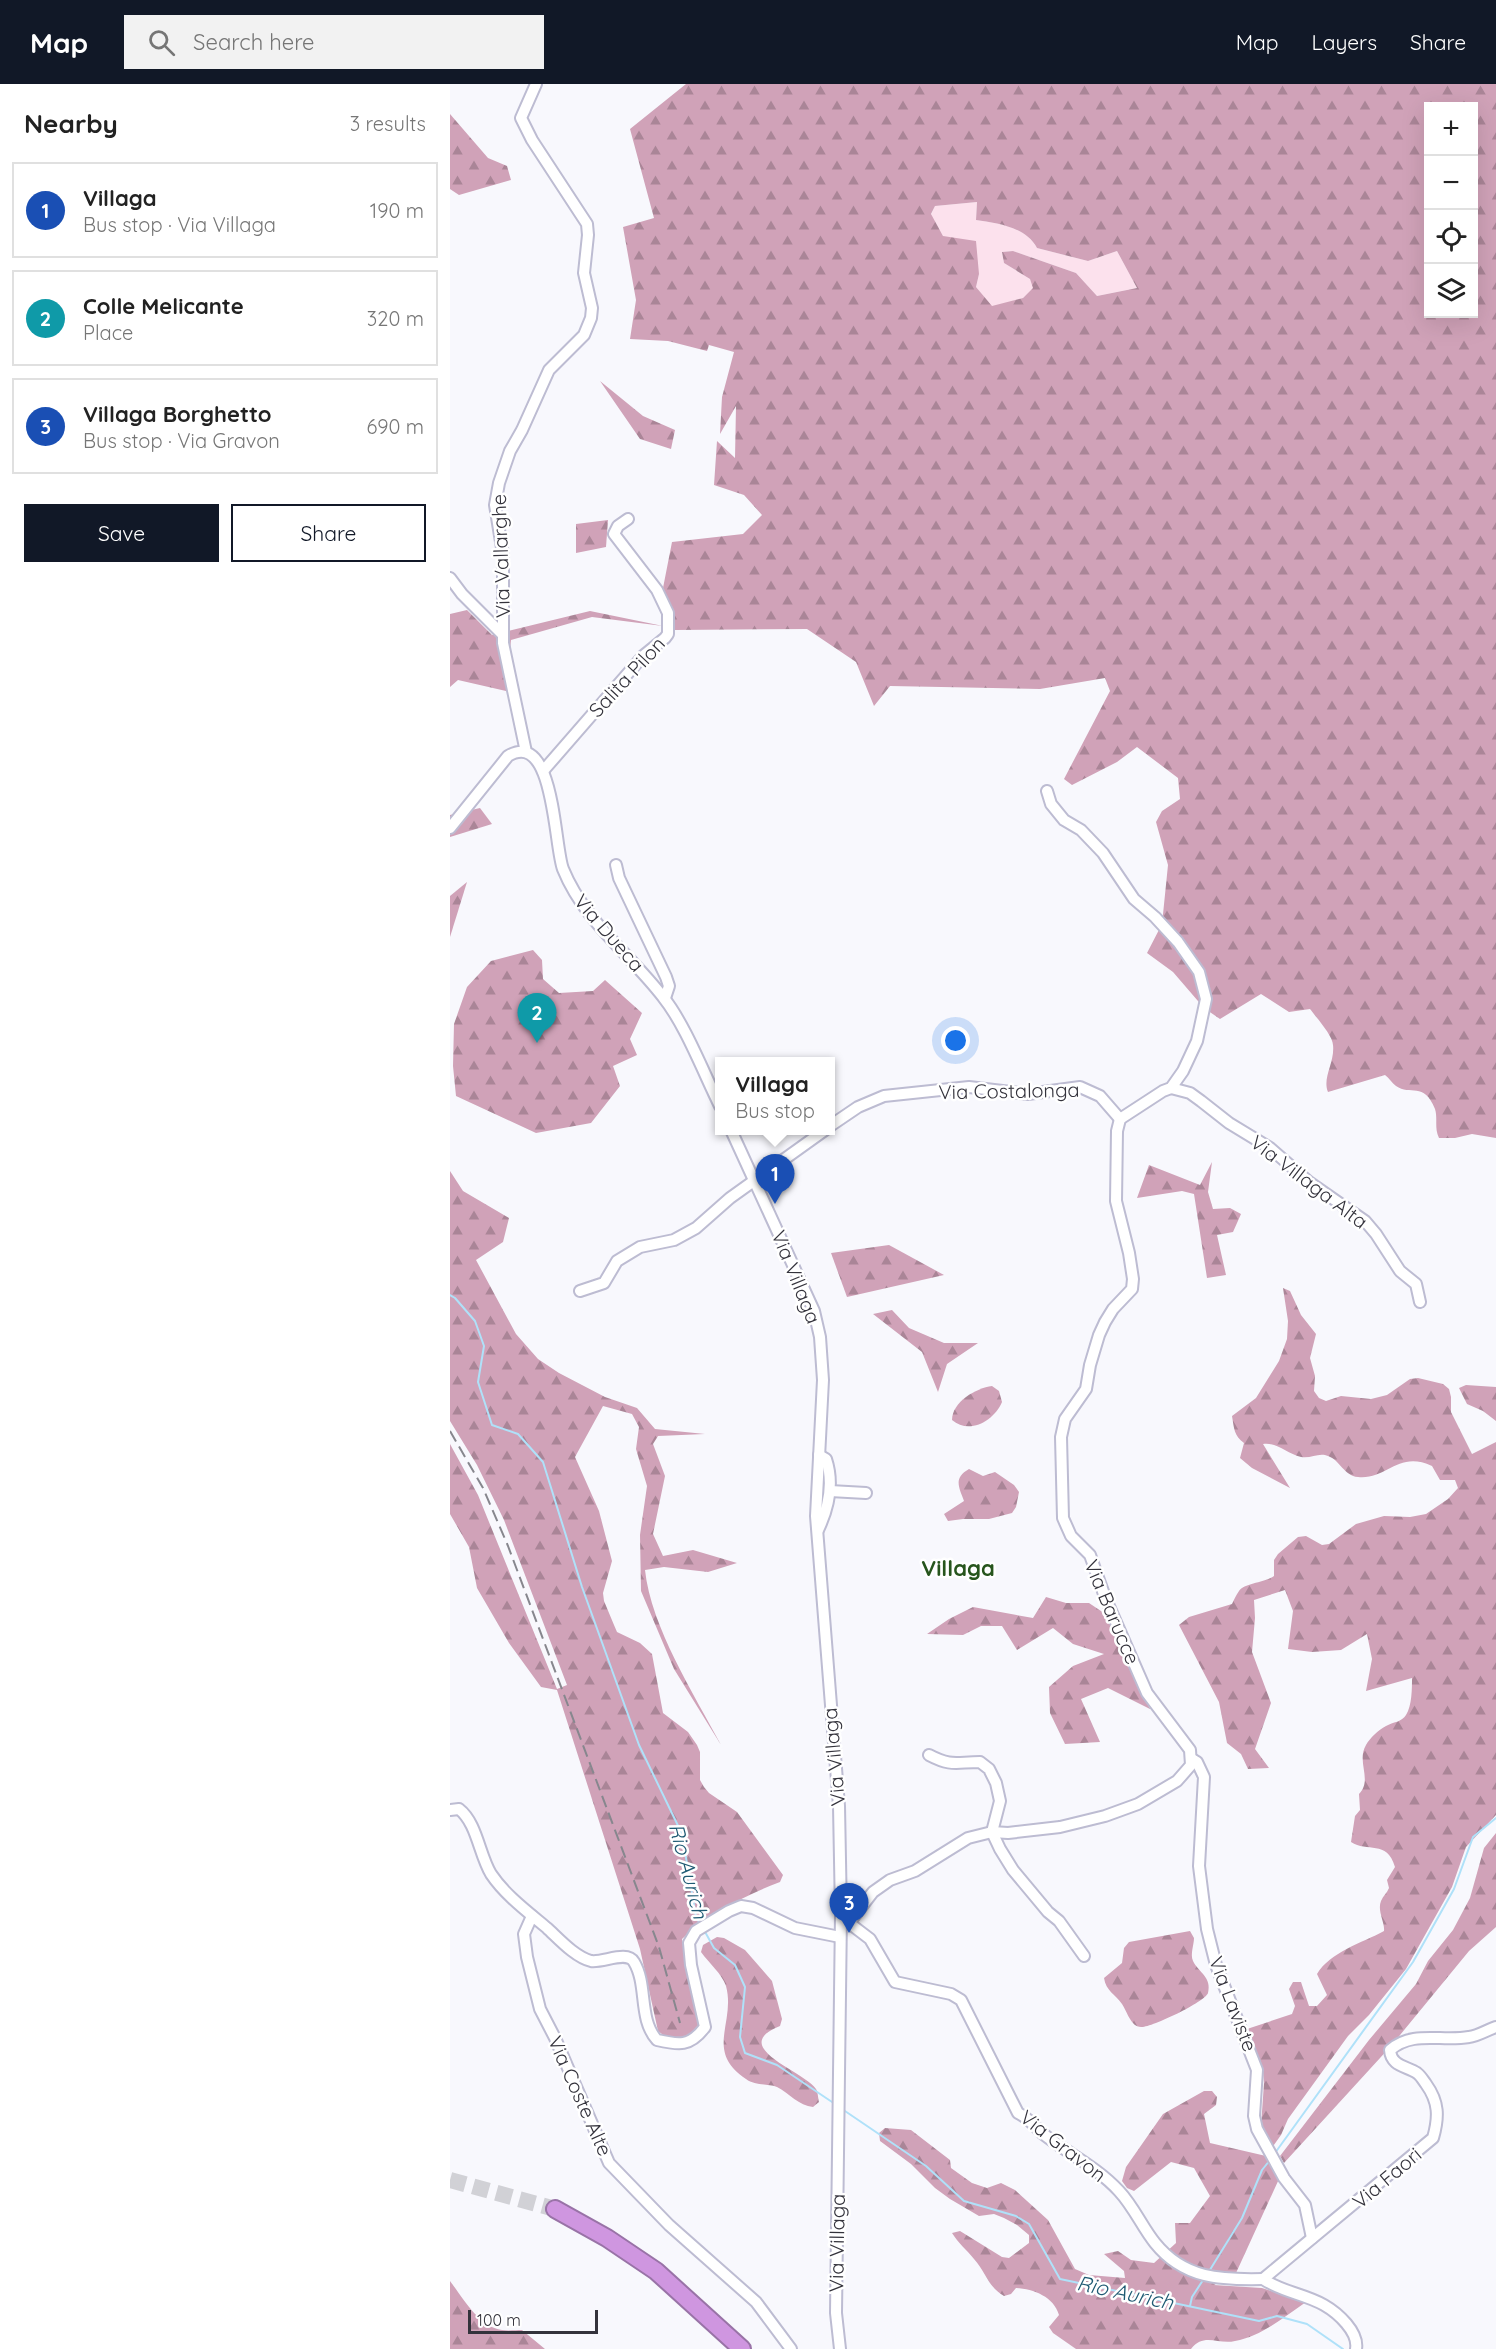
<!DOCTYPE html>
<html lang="en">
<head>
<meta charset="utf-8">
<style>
	body { margin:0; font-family:Quicksand,sans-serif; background:#f2f2f2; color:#222 }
	.controls { position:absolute; right:18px; top:18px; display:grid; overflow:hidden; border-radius:0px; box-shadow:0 6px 24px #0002 }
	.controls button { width:54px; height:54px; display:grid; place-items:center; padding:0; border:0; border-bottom:2px solid #e0e0e0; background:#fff; color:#222; font:30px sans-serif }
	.scale { position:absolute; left:18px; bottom:15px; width:130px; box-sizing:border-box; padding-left:6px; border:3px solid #34333c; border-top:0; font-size:16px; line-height:21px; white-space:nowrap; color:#34333c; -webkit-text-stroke:4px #fff; paint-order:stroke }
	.you { position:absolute; left:506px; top:957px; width:21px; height:21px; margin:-15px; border:4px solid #fff; border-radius:50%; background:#1a73e8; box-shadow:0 0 0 9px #1a73e833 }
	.badge { display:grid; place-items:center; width:39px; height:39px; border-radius:50%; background:#111827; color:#fff; font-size:20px; font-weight:700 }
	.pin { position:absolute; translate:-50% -50px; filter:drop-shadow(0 2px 3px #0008) }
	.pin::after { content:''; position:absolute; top:32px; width:21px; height:18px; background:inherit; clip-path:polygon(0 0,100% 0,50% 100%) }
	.popup { position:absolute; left:265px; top:973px; width:120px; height:78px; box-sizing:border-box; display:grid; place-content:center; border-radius:0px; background:#fff; filter:drop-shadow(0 2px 4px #0005); font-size:20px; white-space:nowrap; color:#767676 }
	.popup b { font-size:22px; color:#222 }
	.popup::after { content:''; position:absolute; left:50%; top:100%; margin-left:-12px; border:12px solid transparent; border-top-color:#fff }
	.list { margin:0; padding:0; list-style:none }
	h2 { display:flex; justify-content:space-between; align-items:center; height:78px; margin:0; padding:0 24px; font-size:26px }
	h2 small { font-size:20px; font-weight:400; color:#767676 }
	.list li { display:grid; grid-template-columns:39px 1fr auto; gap:18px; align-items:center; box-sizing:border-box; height:96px; margin:0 12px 12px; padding:0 12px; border:2px solid #e0e0e0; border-radius:0px }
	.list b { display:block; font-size:22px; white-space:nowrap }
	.list p { margin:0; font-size:20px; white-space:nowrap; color:#767676 }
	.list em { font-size:20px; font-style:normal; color:#767676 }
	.actions { display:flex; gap:12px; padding:18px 24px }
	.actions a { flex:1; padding:14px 0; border:2px solid #111827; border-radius:0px; text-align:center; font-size:21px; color:#111827 }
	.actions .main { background:#111827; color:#fff }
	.icon { flex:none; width:33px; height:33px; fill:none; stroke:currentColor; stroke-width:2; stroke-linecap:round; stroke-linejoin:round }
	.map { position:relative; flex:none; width:1046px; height:2265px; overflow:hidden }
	header { display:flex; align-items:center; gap:36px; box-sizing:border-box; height:84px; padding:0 30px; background:#111827; color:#fff }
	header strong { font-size:28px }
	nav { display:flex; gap:33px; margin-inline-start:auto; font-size:21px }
	.search { width:420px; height:54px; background:#f2f2f2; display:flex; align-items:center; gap:15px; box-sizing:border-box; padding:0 21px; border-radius:0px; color:#767676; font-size:22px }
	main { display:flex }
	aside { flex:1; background:#fff }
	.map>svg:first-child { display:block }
	.green { fill:#fce1ed }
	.forest { fill:url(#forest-firs); fill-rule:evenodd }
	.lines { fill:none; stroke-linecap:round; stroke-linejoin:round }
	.stream { stroke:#afe1f9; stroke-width:2 }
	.highway-tunnel { stroke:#d1d1d6; stroke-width:16; stroke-dasharray:16 8; stroke-linecap:butt }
	.minor-casing { stroke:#bdbcd2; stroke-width:14 }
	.highway-casing { stroke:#9973a7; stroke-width:20 }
	.minor { stroke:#fff; stroke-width:10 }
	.highway { stroke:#cf96e0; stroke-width:16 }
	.rail { stroke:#87878e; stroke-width:2; stroke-dasharray:12 6; stroke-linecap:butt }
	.labels { text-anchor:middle; stroke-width:5; stroke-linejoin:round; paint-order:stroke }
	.street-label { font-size:20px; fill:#34333c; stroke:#fff }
	.water-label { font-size:21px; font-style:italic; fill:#1e5a73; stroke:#fff }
	.quarter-label { font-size:22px; font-weight:bold; fill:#27551d; stroke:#fff }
</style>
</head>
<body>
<header>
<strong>Map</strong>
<div class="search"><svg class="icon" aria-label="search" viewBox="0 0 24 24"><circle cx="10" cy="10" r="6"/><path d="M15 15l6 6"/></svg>Search here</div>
<nav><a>Map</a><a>Layers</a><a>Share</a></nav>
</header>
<main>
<aside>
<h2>Nearby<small>3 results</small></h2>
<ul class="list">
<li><span class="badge" style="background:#1a4fb4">1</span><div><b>Villaga</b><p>Bus stop · Via Villaga</p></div><em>190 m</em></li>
<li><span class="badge" style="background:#0f9aa8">2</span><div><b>Colle Melicante</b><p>Place</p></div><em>320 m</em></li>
<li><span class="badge" style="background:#1a4fb4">3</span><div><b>Villaga Borghetto</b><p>Bus stop · Via Gravon</p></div><em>690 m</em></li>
</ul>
<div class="actions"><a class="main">Save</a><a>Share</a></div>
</aside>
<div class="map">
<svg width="1046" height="2265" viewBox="0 0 1046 2265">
	<defs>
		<pattern id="forest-firs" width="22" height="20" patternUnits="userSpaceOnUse" patternTransform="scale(1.5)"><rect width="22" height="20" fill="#d0a2b8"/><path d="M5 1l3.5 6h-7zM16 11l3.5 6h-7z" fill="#aa8597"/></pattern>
	</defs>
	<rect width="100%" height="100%" fill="#f8f8fd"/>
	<!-- green -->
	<path class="green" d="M527 118 526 136C548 139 576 143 587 164L638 177 667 167 687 204 647 212 626 189 563 167 552 168 554 179 580 195 584 204 573 214 542 223 526 203 529 190 493 152 481 131 485 122Z"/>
	<!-- forest -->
	<g class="forest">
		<path d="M236 0H1046V1054L1022 1050 1005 1054H989C984 1044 988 1035 985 1025 974 997 960 1012 946 1002 942 999 939 994 935 991L878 1008C872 994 885 978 883 961 883 952 866 933 860 925L839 928 811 910 770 935 754 924 723 888 697 869 712 840 718 781 706 738 712 727 730 715 728 694 687 663 667 678 622 701 614 695 660 607 655 594 590 605 440 602 424 622 406 578 357 545 225 546 213 504 222 458 293 450 312 431 294 411 264 401 267 357 285 374 286 322 270 350 272 313 284 268 259 261 257 267 218 257 180 255 186 216 173 143 204 134 180 45ZM978 22H1024V230H978ZM527 118 526 136C547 139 576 143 587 164L638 177 667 167 687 204 647 212 626 189 563 167 552 168 554 179 580 195 583 204 573 214 542 222 526 203 529 190 526 157 493 152 481 130 485 122Z"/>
		<path d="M0 30 38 74 57 82 61 96 9 111 0 105Z"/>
		<path d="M150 297 193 332 225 346 221 365 190 355Z"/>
		<path d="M158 436 156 463 126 469V440Z"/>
		<path d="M17 526 42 551 140 527 213 542 142 533 61 556 56 607 8 596 0 603V530Z"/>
		<path d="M30 724 42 740 0 753V731Z"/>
		<path d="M17 798 0 853V812Z"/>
		<path d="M83 866 92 876 93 895 109 909 143 907 155 896 192 929 180 955 187 971 163 982 170 1002 141 1039 86 1049 6 1012 3 982 4 940 17 903 41 877Z"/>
		<path d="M762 1078 758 1108 763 1125 780 1124 791 1130 783 1148 767 1151 776 1191 757 1194 744 1110 732 1107 687 1114 699 1081 750 1101Z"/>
		<path d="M0 1087 13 1107 59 1134 53 1158 26 1176 66 1250 88 1275 109 1289 155 1313 187 1324 205 1345 255 1350 208 1352 203 1360 215 1392 203 1450 213 1472 243 1466 287 1479 258 1488 214 1483 195 1486C201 1543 244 1610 271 1661L224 1585 191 1507 190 1451 197 1402 186 1365 189 1343 182 1330 153 1322 125 1373 149 1427 162 1477 153 1509 154 1517 164 1541 167 1548 190 1559 202 1570 213 1629 238 1648 247 1661 250 1668V1696L254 1703 259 1709 287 1728 333 1791 330 1798C294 1812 260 1829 232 1855L250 1943 236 1954H217L208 1947 190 1865 107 1606 91 1603 59 1559 27 1504 19 1463 0 1430V1360L28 1411 107 1605 117 1601 54 1436 27 1381 0 1337Z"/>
		<path d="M439 1161 494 1191 397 1213 381 1169Z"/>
		<path d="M833 1204 840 1207 851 1231 866 1250 860 1274 865 1292 864 1307 869 1314 876 1317 891 1312 921 1315 937 1311 960 1295 968 1294 993 1300 999 1305 1001 1313V1328L1022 1370 1046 1358V1731L1016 1763 1002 1803 956 1885 919 1931 898 1952 838 2035 831 2051 819 2068 811 2042 814 1999 813 1988 805 1963 794 1946 842 1930 845 1922 839 1905 843 1898H851L859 1922H867L877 1911 867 1890C880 1868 912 1859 934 1847 935 1838 927 1827 931 1817 933 1812 937 1809 939 1804L937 1796 945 1783C937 1755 917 1769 901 1758L905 1732 910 1726 909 1710C923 1696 906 1678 916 1661 920 1654 928 1646 936 1642 943 1638 952 1638 956 1631 962 1622 962 1604 962 1594L916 1607 922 1575 917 1550 891 1566 862 1568 838 1565 843 1527 835 1506 804 1516 805 1534 802 1568 821 1619 805 1665 819 1684 798 1685 791 1670 777 1659 769 1618 729 1541 739 1533 782 1520C784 1516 786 1511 789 1507 794 1499 814 1499 824 1492V1476L828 1470 848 1453 856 1452 872 1461 879 1460 906 1440 934 1432 960 1433 976 1430 998 1415 1008 1404 1005 1396H990L982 1382C948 1366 937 1396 908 1393 894 1392 890 1376 878 1372 869 1368 861 1375 851 1373 837 1370 828 1358 813 1360L840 1404 802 1384 790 1374 794 1359C784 1352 784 1344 782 1332L806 1314 829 1277 837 1255 838 1237Z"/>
		<path d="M442 1226 459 1244 494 1259H528L497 1280 488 1308 472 1268 423 1230Z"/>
		<path d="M1016 1301 1046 1303V1337L1033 1327 1017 1320 1009 1304Z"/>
		<path d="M542 1302 549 1307 552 1318C544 1337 519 1351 502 1336 502 1318 526 1304 542 1302Z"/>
		<path d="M519 1385 533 1392 545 1388 564 1401 569 1408 566 1423 562 1429 539 1435H513L498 1437 494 1430 514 1417C509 1403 503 1394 519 1385Z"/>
		<path d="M596 1513 616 1519H639L657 1531 700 1625 658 1604 631 1615 650 1658 615 1660 600 1629 599 1603 623 1582 654 1570 623 1560 603 1544 567 1566 552 1542H531L513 1551 477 1550 499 1535 523 1523 583 1534Z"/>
		<path d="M1046 1749V1843L1019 1867 941 1962 834 2079 830 2072 919 1956 966 1900 978 1877 1003 1846 1020 1814 1034 1764Z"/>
		<path d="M740 1847 744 1854C744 1861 740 1870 743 1877 749 1889 762 1893 758 1909 755 1918 702 1943 692 1943 681 1944 677 1927 672 1920 665 1910 656 1907 654 1894L672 1879 674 1864 679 1858Z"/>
		<path d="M267 1853 274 1854 295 1866 322 1897 332 1935 330 1942C277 1963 354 1987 366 2005 368 2008 368 2014 369 2018L363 2023C349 2022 339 2009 327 2003 317 1999 305 2002 296 1995 254 1967 286 1939 276 1902 272 1890 259 1879 251 1868L253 1861Z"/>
		<path d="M754 2007H762L767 2013 766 2021 754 2030 760 2059 816 2072 829 2095 786 2189 764 2201 812 2204 856 2218C834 2233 812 2252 785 2257 768 2261 754 2248 741 2265H626L603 2249 599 2243 609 2231C604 2213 584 2205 566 2204L561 2210 554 2212C538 2203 536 2188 524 2175 517 2166 508 2159 502 2149L510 2147 552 2173 559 2174 579 2159V2151L567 2141 554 2134 544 2130 529 2132 500 2115 485 2104 461 2080 430 2057 429 2049 435 2044 461 2046 500 2076 501 2084 522 2099 537 2104 551 2099 565 2106 598 2136 625 2185 639 2191 675 2194 674 2187 654 2170 668 2167 681 2176 704 2179 726 2159 725 2139H740L760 2112 744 2084 721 2078 684 2107 677 2104 672 2097 676 2083 713 2030Z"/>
		<path d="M0 2197C13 2214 29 2243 52 2246 58 2247 66 2246 72 2246L95 2265H0Z"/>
	</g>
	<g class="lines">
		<!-- stream -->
		<g class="stream">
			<path d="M0 1211 5 1214 25 1237 34 1262 28 1298 42 1341 68 1350 93 1378 132 1503 189 1661 232 1750 246 1833 251 1841"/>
			<path d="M254 1846 264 1864 285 1881 295 1903 290 1953 295 1969 327 1981 385 2020"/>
			<path d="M392 2025 476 2082 514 2117 566 2132 579 2140 610 2195 809 2237 827 2232 857 2240 893 2265"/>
			<path d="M825 2069 963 1878 1004 1805 1023 1753 1046 1734"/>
			<path d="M758 2189 792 2134 812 2086 820 2076"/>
			<path d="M740 2222 742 2213 755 2193"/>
		</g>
		<!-- highway-tunnel -->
		<path class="highway-tunnel" d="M0 2096 105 2125"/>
		<!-- minor casing -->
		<g class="minor-casing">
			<g id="minor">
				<path d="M0 494 12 510 53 551"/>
				<path d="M76 668 53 559V470L45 421 49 399 60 367 72 346 99 286 134 251 141 234 142 224 134 189 138 151 137 140 82 56 71 34 86 0"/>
				<path d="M93 687 193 572 215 554 218 550V529L207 506 164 450 168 442 178 435"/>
				<path d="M597 707 601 720 614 736 631 746 653 769 684 815 705 833 728 858 749 888 756 915 747 957 733 987 721 1004 713 1007 670 1035"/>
				<path d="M0 744 58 672C105 644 104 763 113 785 134 837 180 870 213 913 235 940 254 990 270 1022"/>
				<path d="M166 781 169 794 216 893 219 902 215 914"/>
				<path d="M721 1004 740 1009 751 1017 779 1039 820 1064 859 1098 915 1137 926 1150 950 1187 966 1200 970 1218"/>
				<path d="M380 1042 408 1023 434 1012 519 1003 578 1010 630 1003 650 1012 670 1035"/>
				<path d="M281 1046 364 1227 370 1253 373 1296 366 1432 389 1722 391 1830 386 2229 390 2265"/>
				<path d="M130 1207 154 1199 167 1177 190 1163 224 1156 246 1144 280 1114 375 1046"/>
				<path d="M380 1407 416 1409"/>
				<path d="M368 1446C379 1423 384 1399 376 1375L369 1371"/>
				<path d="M479 1671C502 1683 506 1678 530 1678L539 1685 546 1699 550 1717 542 1748 550 1765 563 1786 598 1828 609 1837 634 1872"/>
				<path d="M742 1675 747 1678 754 1693 749 1782 757 1845 766 1881 807 1986 804 2032 807 2045 834 2094 855 2121 862 2154"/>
				<path d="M0 1726 9 1725C27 1739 29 1770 41 1790 55 1811 78 1828 97 1844 109 1855 125 1873 141 1877 153 1879 177 1866 184 1878 198 1901 188 1935 207 1956 229 1961 240 1963 255 1943L241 1881 239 1859 246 1847 279 1827 291 1822 303 1824 345 1844 390 1853"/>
				<path d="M391 1830 399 1839 423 1808 440 1796 465 1787 518 1754 542 1748 558 1749 610 1743 655 1732 688 1720 727 1697 741 1681 740 1666 697 1609 655 1513 640 1471 621 1452 613 1434 611 1353 615 1335 636 1305 640 1281 649 1251 655 1238 663 1225 682 1205 683 1195 679 1169 666 1117 667 1047 670 1035"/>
				<path d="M82 1832 74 1850 77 1873 90 1925 105 1954 159 2079 219 2141 306 2218 341 2265"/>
				<path d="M399 1839 420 1855 445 1898 501 1910 511 1916 568 2029C578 2034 584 2041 592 2049 617 2069 647 2083 669 2107 684 2123 692 2143 705 2159 734 2195 771 2196 813 2195"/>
				<path d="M813 2195 983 2054C989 2033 989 2018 976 2000 973 1996 971 1992 967 1989 956 1982 941 1982 940 1966 963 1946 991 1958 1019 1953 1028 1952 1037 1946 1046 1943"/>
				<path d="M813 2195C832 2208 855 2210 874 2221 888 2229 909 2248 906 2265"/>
			</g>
		</g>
		<!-- highway casing -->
		<g class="highway-casing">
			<path id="highway" d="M105 2125 157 2154 206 2187 292 2265"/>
		</g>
		<!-- minor -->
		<use href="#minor" class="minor"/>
		<!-- highway -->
		<use href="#highway" class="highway"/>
		<!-- rail -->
		<path class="rail" d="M0 1347 33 1404 58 1462 209 1863 230 1939"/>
	</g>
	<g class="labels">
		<!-- street labels -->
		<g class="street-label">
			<text transform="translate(51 472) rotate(-92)" y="7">Via Vallarghe</text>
			<text transform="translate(177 593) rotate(-47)" y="7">Salita Pilon</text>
			<text transform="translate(159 849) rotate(49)" y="7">Via Dueca</text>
			<text transform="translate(559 1007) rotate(-1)" y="7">Via Costalonga</text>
			<text transform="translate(859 1098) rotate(37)" y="7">Via Villaga Alta</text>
			<text transform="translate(346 1193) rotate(68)" y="7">Via Villaga</text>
			<text transform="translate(662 1528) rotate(67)" y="7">Via Barucce</text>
			<text transform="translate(384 1673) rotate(-95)" y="7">Via Villaga</text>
			<text transform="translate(783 1920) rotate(69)" y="7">Via Laviste</text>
			<text transform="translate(130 2012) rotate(66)" y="7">Via Coste Alte</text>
			<text transform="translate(613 2062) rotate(38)" y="7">Via Gravon</text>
			<text transform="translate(937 2094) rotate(-40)" y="7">Via Faori</text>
			<text transform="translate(387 2159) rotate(-89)" y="7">Via Villaga</text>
		</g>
		<!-- water labels -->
		<g class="water-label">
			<text transform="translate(238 1787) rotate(75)" y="7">Rio Aurich</text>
			<text transform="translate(675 2209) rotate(12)" y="7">Rio Aurich</text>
		</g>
		<!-- quarter labels -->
		<g class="quarter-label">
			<text x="508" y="1492">Villaga</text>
		</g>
	</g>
</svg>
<div class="controls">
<button>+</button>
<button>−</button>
<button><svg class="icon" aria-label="locate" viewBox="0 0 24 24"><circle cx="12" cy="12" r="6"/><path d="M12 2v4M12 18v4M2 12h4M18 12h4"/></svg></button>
<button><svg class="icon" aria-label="layers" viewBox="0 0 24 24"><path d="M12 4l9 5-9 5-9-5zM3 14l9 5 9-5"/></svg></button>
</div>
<div class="scale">100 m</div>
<div class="you"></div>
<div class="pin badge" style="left:325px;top:1120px;background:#1a4fb4">1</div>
<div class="popup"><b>Villaga</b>Bus stop</div>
<div class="pin badge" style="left:87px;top:959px;background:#0f9aa8">2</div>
<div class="pin badge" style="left:399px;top:1849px;background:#1a4fb4">3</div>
</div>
</main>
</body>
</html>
